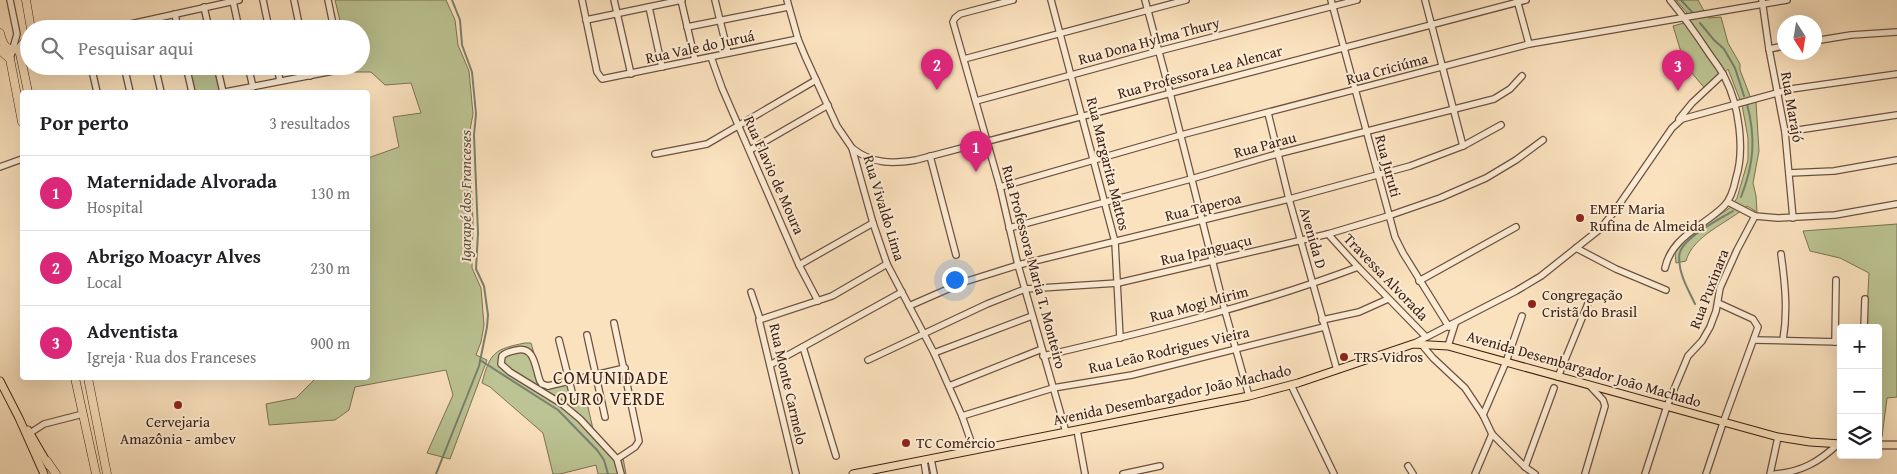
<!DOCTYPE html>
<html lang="pt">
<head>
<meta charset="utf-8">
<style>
	body { margin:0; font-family:"Gentium Book Plus",serif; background:#f6f6f6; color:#202124 }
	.controls { position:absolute; right:15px; bottom:15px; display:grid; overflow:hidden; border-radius:5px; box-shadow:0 5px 20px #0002 }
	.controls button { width:45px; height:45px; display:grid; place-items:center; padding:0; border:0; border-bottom:1px solid #e0e0e0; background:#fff; color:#202124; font:25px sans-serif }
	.compass { position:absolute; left:1777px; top:15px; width:45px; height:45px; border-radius:50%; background:#fff; box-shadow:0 5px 20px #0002; rotate:168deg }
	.you { position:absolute; left:954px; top:279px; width:18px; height:18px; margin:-12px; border:4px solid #fff; border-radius:50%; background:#1a73e8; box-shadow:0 0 0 8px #1a73e833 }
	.badge { display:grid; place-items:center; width:32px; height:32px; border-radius:50%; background:#db2777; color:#fff; font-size:16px; font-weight:700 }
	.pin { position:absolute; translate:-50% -41px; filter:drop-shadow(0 1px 2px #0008) }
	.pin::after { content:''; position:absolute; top:26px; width:18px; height:15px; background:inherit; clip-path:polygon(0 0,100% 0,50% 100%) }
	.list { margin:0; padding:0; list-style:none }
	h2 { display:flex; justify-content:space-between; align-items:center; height:65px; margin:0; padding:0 20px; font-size:21px }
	h2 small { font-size:16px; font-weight:400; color:#757577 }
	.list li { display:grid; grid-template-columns:32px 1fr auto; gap:15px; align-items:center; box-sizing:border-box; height:75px; padding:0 20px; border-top:1px solid #e0e0e0 }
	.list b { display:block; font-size:19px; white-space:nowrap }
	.list p { margin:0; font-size:16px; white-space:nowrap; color:#757577 }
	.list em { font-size:16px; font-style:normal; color:#757577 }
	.icon { flex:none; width:28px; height:28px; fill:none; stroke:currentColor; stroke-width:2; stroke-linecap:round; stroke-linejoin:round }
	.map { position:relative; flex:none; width:1897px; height:474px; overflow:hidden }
	.search { position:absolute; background:#fff; box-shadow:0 5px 20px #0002; left:20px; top:20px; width:350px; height:55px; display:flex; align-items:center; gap:12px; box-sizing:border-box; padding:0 18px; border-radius:28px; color:#757577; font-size:19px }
	.panel { position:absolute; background:#fff; box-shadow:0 5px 20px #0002; left:20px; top:90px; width:350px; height:290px; border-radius:5px }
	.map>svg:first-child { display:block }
	.green { fill:#bcc493; stroke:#7d7254 }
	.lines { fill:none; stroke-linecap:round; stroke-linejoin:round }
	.stream { stroke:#79806f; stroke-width:2 }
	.minor-casing { stroke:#6d5140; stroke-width:8 }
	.major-casing { stroke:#3e2116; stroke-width:9 }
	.highway-casing { stroke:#3e2116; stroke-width:9 }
	.minor { stroke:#fcecd5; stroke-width:5.5 }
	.major { stroke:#fbe2be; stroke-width:7 }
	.highway { stroke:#fbe2be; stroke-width:8 }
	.poi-dot { fill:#8f2418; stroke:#fcecd5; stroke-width:2 }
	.labels { text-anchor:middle; stroke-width:4; stroke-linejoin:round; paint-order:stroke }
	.street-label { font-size:15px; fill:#3e2116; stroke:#fcecd5 }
	.poi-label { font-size:15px; fill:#3e2116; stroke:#fcecd5; text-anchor:start }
	.water-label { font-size:16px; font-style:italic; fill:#5b5043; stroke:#fcecd5 }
	.quarter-label { font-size:18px; letter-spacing:1px; fill:#3e2116; stroke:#fcecd5 }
</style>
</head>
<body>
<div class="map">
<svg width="1897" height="474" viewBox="0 0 1897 474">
	<rect width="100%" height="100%" fill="#fbe2be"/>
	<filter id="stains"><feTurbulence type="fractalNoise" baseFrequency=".004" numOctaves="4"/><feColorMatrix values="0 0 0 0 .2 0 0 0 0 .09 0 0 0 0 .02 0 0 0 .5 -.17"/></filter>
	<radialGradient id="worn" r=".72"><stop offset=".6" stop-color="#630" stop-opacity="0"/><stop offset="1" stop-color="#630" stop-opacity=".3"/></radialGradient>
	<!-- green -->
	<g class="green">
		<path d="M335 0H446L455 20 458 45 469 71 473 114 469 135 473 220 472 268 481 288 484 325 481 342 476 355 487 360 450 459 427 453 453 395 446 370 355 387 349 410 335 420 269 425 266 404 296 398 316 378H368V158L399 147 393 117 421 113 411 83 385 85 371 72H351L350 66H361V29H342Z"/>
		<path d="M1676 0H1698L1708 18 1721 17 1728 43 1740 64V70L1750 96 1756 102 1759 151 1753 183 1756 196 1757 212 1747 206C1728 223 1693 235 1686 261L1676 263 1675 253 1690 235 1731 207 1737 198 1748 160V138L1742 105 1728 69 1708 92 1685 65 1673 26 1684 23 1688 14Z"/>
		<path d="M213 66H217L223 92H193L187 71Z"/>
		<path d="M1897 224V397L1887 398 1882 437H1878V328H1866L1869 273 1840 258 1810 251 1803 231Z"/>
		<path d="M525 343H531L542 381 545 385 571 382 576 396 585 394 593 429 616 454 623 458 626 474H598L596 465 560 474H553L543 433 490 387 482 383C490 352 495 349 525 343Z"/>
	</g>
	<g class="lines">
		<!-- stream -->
		<g class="stream">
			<path d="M1681 0 1692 12"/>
			<path d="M1700 23 1714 40 1724 49 1735 68 1744 96"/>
			<path d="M1741 197C1754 164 1756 138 1747 104"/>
			<path d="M1695 304C1691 295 1685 285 1682 275 1680 269 1678 258 1680 252 1685 237 1719 219 1733 211"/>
			<path d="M480 360 558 410 597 450 604 460 608 474"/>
			<path d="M436 474 479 366 487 327 488 315 484 286 476 269 478 233 474 135 476 114 472 72 462 45 460 20 452 0"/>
		</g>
		<!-- minor casing -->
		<g class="minor-casing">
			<g id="minor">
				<path d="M10 0 17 34 10 59"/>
				<path d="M263 0 269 29"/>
				<path d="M294 0 300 29"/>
				<path d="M328 0 334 29"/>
				<path d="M582 0 597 72 602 79 798 39"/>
				<path d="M614 0 631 74"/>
				<path d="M681 0 695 60"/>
				<path d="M715 0 728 53"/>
				<path d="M787 0 798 39 805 56 837 126 852 148 873 223 887 264 934 353 962 416 974 450"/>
				<path d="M1013 0 960 14 955 18 953 22 1000 187 1018 265 1066 432"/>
				<path d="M1051 0 1115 242 1120 338"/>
				<path d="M1145 0 1170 93 1225 311 1249 396"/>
				<path d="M1331 0 1395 237 1403 253 1449 327"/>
				<path d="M1425 0 1463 146"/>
				<path d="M1517 0 1529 44"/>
				<path d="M1762 0 1769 49 1785 132 1793 218"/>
				<path d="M233 1 239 29"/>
				<path d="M204 7 209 29"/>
				<path d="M649 7 662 67"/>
				<path d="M175 14 178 29"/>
				<path d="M586 20 682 0"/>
				<path d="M687 27 788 7"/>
				<path d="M108 29 239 0"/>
				<path d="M1814 41 1851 35 1897 32"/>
				<path d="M1769 49 1784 46"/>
				<path d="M711 57 722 88 799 265 818 301"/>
				<path d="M964 59 1186 0"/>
				<path d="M91 66 97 92"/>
				<path d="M124 66 130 92"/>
				<path d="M155 66 161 92"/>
				<path d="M186 66 192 92"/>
				<path d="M217 66 223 92"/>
				<path d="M248 66 253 87"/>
				<path d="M277 66 280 81"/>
				<path d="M308 66 310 76"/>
				<path d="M225 92 338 70 342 66"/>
				<path d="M976 101 1159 51 1357 0"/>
				<path d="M1268 113 1289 199 1337 370"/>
				<path d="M1679 119 1692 103 1723 74"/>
				<path d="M1785 132 1897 115"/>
				<path d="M852 148C872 164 892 164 916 160L1526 0"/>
				<path d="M750 150 828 105"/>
				<path d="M655 154 707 144 816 80"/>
				<path d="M930 156 956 255"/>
				<path d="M0 167 22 159"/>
				<path d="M1789 173 1834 171 1897 160"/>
				<path d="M1000 187 1181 135 1529 44 1787 0"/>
				<path d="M1728 202 1755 216 1778 218 1835 215 1897 204"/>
				<path d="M1009 228 1191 179 1277 154 1494 99 1510 89 1522 76"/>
				<path d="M1328 234 1358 267 1426 337"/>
				<path d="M1576 248 1616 269 1666 290"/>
				<path d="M1781 254C1785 283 1788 311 1783 340"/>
				<path d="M799 265 873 223"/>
				<path d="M1665 268C1672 236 1703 227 1724 206 1731 199 1734 188 1736 178 1745 150 1739 105 1725 78 1721 69 1714 61 1708 52 1696 34 1684 17 1670 0"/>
				<path d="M1419 281 1516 227"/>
				<path d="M751 292 760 319"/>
				<path d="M909 306 964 282 1018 265 1289 199 1410 166 1463 146 1501 125"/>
				<path d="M1322 320 1359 312 1388 299"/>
				<path d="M614 323 639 441 635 447 617 459"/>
				<path d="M1864 328 1865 299"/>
				<path d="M587 335 605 417"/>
				<path d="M559 340 573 396"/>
				<path d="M1754 340 1841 342"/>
				<path d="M1835 342 1836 280"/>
				<path d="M1413 344 1516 291 1541 276 1600 229 1614 212 1672 128 1682 119 1791 89 1897 74"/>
				<path d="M1422 345 1433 358 1465 388 1483 415 1492 434 1525 467 1535 474"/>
				<path d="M1448 346 1455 324"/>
				<path d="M803 347 836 456"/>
				<path d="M934 353 1032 316"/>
				<path d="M1043 356C1150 331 1255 306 1358 267"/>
				<path d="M868 360 987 304 1025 289 1118 283 1328 234 1388 216 1440 198 1486 178 1516 160 1543 140"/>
				<path d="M770 365 902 292"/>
				<path d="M1558 377 1589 301"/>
				<path d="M1291 385 1334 474"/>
				<path d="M548 386 542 384 540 381C535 368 535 346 517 350 511 351 506 352 502 356L501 364 510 372 562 404 580 419 617 459 621 474"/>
				<path d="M548 386 625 368"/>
				<path d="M949 386 1042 349"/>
				<path d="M1483 415 1506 362 1522 316"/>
				<path d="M962 416 1053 388 1132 375 1324 327"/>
				<path d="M1077 430 1085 474"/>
				<path d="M27 435 44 424 83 414"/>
				<path d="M931 459 934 474"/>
				<path d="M924 461 926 474"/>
				<path d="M1408 466 1413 474"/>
				<path d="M1525 467 1554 388"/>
				<path d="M796 474 759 320 832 296 887 264"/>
				<path d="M1123 474 1160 466"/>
				<path d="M1475 474 1492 434"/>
				<path d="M1585 474 1605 406 1603 400 1590 386"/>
				<path d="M1645 474 1667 406 1688 356 1702 341 1710 327 1716 311 1720 288 1737 250 1755 216"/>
				<path d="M1706 474 1723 423 1758 327 1753 319 1718 303"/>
				<path d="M1770 474 1778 437"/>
				<path d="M1775 474C1801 472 1819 462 1838 444"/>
			</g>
		</g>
		<!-- major casing -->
		<g class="major-casing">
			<g id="major">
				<path d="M0 381 19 418 44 474"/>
				<path d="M28 430 49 466"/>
				<path d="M1878 445H1897"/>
				<path d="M853 474 1249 396 1298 383 1413 344 1448 346 1778 437 1810 442 1841 444"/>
			</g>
		</g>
		<!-- highway casing -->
		<g class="highway-casing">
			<g id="highway">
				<path d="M26 0 31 29"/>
				<path d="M0 33C3 45 6 52 19 49"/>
				<path d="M19 49 28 92"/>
				<path d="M19 49 29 36"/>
				<path d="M0 50 10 59 22 122"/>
				<path d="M75 378 96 474"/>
				<path d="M88 378 107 474"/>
				<path d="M47 461 56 474"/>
			</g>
		</g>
		<!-- minor -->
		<use href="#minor" class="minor"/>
		<!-- major -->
		<use href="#major" class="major"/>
		<!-- highway -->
		<use href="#highway" class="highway"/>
	</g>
	<!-- markers -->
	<g class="poi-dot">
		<circle cx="1580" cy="218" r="5"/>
		<circle cx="1532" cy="304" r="5"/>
		<circle cx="1344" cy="357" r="5"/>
		<circle cx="178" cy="405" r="5"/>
		<circle cx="906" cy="443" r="5"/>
	</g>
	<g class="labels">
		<!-- street labels -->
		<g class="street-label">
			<text transform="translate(1149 41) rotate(-15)" y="5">Rua Dona Hylma Thury</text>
			<text transform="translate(700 47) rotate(-12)" y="5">Rua Vale do Juruá</text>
			<text transform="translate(1387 69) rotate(-15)" y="5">Rua Criciúma</text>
			<text transform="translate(1200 72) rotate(-15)" y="5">Rua Professora Lea Alencar</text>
			<text transform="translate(1792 107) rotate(80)" y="5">Rua Marajó</text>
			<text transform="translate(1265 145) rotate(-15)" y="5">Rua Parau</text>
			<text transform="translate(1108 164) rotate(76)" y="5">Rua Margarita Mattos</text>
			<text transform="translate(1388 166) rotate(75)" y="5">Rua Juruti</text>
			<text transform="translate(774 175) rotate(66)" y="5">Rua Flavio de Moura</text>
			<text transform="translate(1203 207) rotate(-14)" y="5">Rua Taperoa</text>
			<text transform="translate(884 208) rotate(73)" y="5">Rua Vivaldo Lima</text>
			<text transform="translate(1313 238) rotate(74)" y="5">Avenida D</text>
			<text transform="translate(1206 250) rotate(-13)" y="5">Rua Ipanguaçu</text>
			<text transform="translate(1034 267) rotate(75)" y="5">Rua Professora Maria T. Monteiro</text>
			<text transform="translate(1386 277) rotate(46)" y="5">Travessa Alvorada</text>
			<text transform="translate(1709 289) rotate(-69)" y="5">Rua Puxinara</text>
			<text transform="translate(1199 304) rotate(-15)" y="5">Rua Mogi Mirim</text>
			<text transform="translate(1169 350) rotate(-13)" y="5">Rua Leão Rodrigues Vieira</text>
			<text transform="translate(1584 369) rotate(16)" y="5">Avenida Desembargador João Machado</text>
			<text transform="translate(788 384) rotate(77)" y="5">Rua Monte Carmelo</text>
			<text transform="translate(1172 395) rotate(-12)" y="5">Avenida Desembargador João Machado</text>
		</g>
		<!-- poi labels -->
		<g class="poi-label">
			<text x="1590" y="214">EMEF Maria<tspan x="1590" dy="17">Rufina de Almeida</tspan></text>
			<text x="1542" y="300">Congregação<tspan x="1542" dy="17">Cristã do Brasil</tspan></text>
			<text x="1354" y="362">TRS Vidros</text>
			<text x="178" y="427" text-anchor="middle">Cervejaria<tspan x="178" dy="17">Amazônia - ambev</tspan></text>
			<text x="916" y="448">TC Comércio</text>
		</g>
		<!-- water labels -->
		<g class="water-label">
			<text transform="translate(465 196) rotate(-90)" y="6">Igarapé dos Franceses</text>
		</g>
		<!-- quarter labels -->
		<g class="quarter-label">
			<text x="611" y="384">COMUNIDADE<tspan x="611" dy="21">OURO VERDE</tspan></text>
		</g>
	</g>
	<rect width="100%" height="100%" filter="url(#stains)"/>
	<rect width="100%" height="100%" fill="url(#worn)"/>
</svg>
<div class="controls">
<button>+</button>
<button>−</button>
<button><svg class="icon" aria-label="layers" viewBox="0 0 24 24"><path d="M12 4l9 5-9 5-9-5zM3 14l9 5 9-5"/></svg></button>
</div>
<svg class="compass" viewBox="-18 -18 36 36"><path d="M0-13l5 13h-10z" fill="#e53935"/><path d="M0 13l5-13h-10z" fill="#757577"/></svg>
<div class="you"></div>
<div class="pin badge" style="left:976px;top:172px">1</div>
<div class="pin badge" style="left:937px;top:90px">2</div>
<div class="pin badge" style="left:1678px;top:91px">3</div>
<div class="search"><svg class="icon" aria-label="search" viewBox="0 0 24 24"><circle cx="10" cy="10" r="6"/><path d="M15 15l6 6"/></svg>Pesquisar aqui</div>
<section class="panel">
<h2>Por perto<small>3 resultados</small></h2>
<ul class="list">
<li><span class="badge">1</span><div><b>Maternidade Alvorada</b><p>Hospital</p></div><em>130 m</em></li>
<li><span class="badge">2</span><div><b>Abrigo Moacyr Alves</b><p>Local</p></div><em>230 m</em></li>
<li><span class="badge">3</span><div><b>Adventista</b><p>Igreja · Rua dos Franceses</p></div><em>900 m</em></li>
</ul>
</section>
</div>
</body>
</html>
